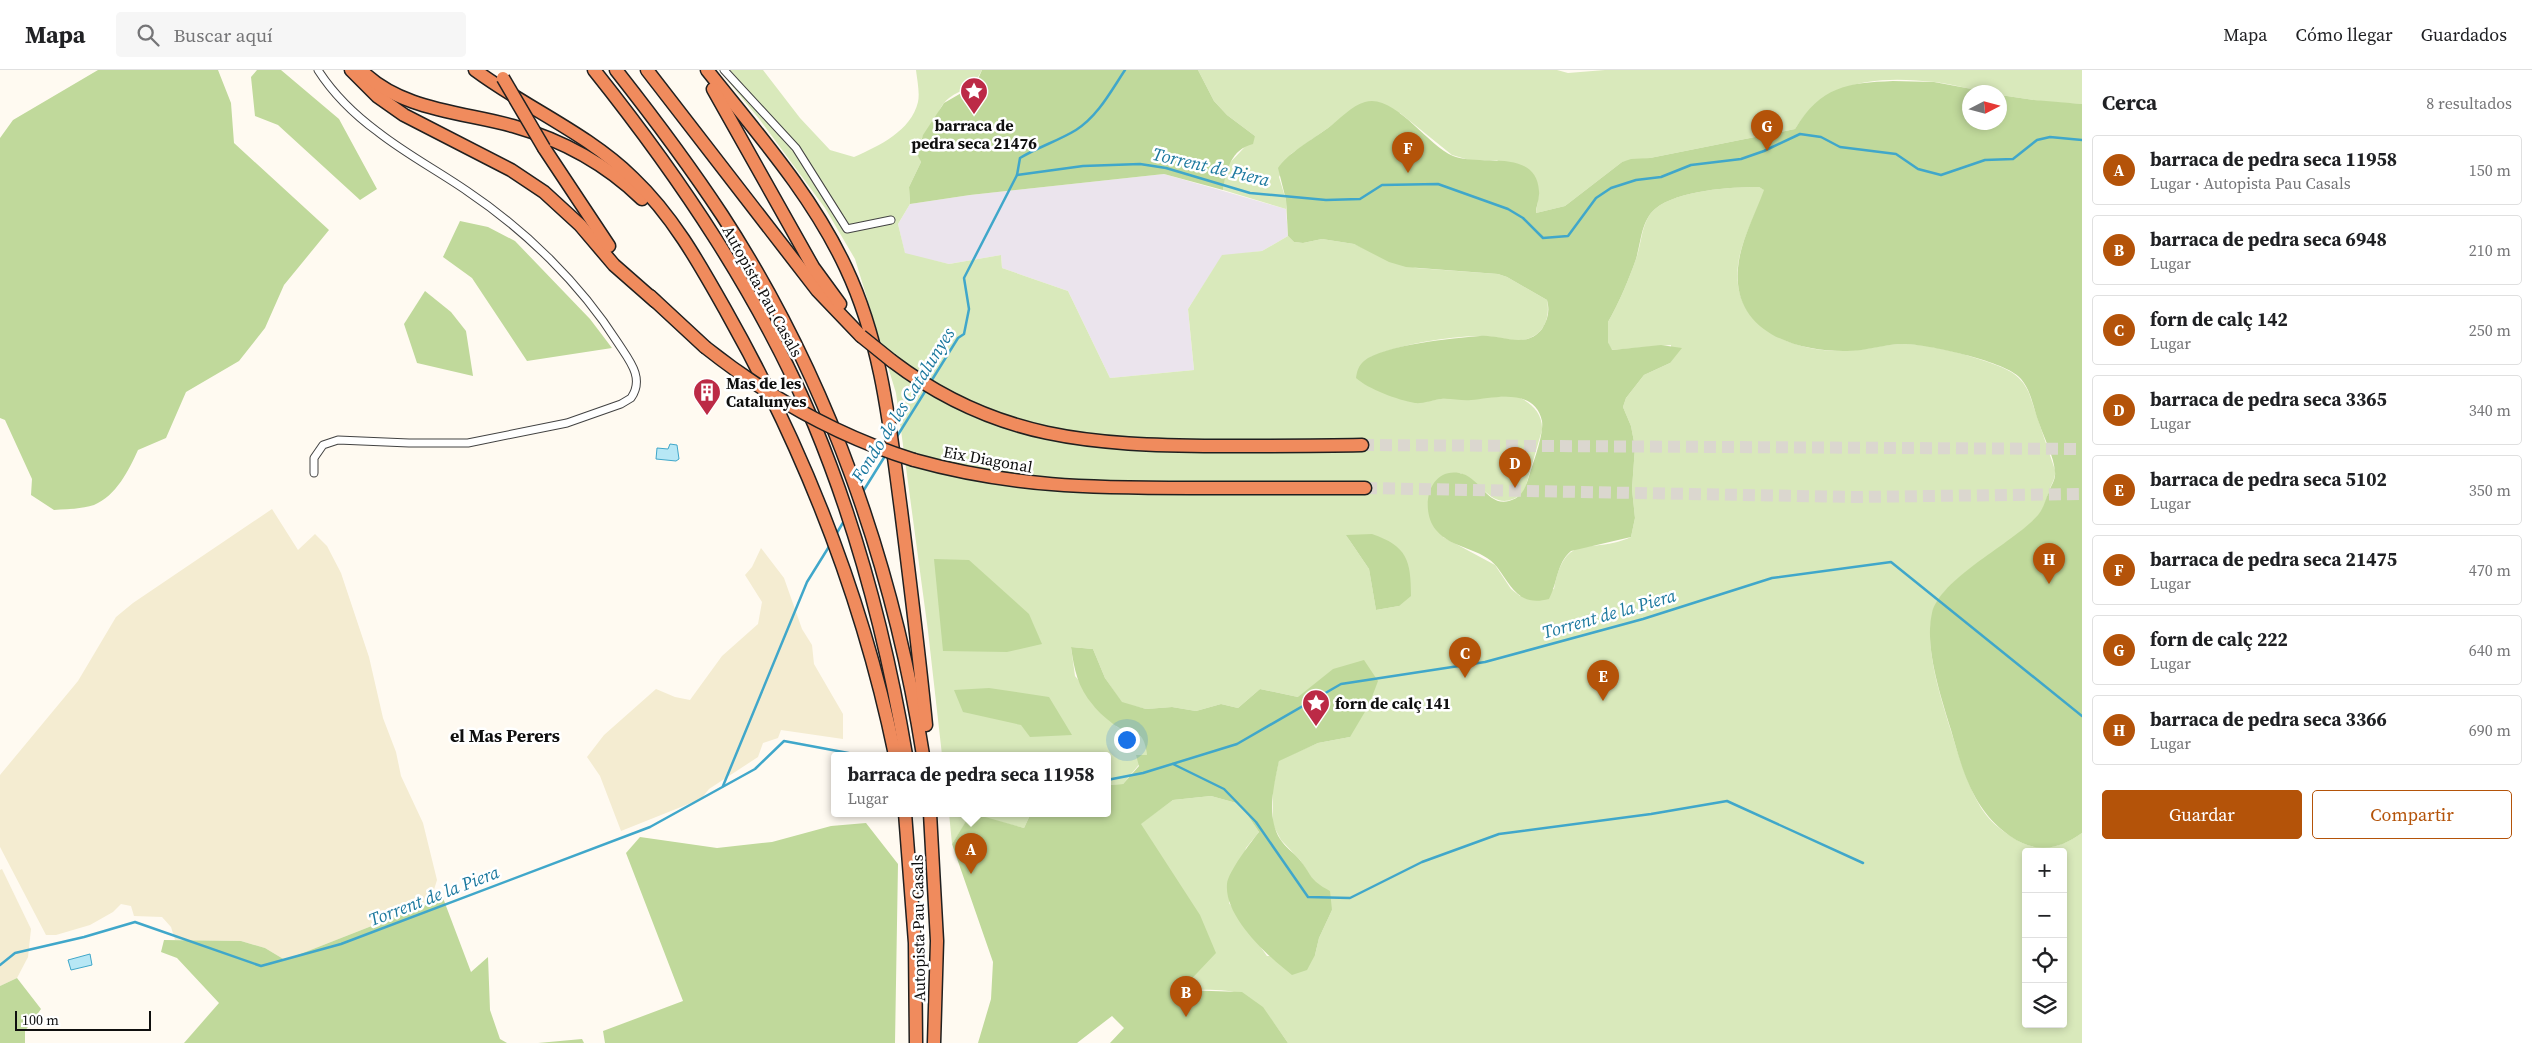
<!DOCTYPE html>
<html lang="es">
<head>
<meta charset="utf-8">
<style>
	body { margin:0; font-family:"Source Serif 4",serif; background:#f6f6f6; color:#202124 }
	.controls { position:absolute; right:15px; bottom:15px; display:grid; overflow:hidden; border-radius:5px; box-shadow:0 2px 8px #0003 }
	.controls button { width:45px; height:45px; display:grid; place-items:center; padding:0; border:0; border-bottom:1px solid #e0e0e0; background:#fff; color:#202124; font:25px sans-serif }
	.compass { position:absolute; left:1962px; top:15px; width:45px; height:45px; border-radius:50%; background:#fff; box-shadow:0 2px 8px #0003; rotate:84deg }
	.scale { position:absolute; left:15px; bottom:12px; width:136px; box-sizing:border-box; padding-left:5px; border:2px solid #0f0f0f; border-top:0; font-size:14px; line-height:18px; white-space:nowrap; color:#0f0f0f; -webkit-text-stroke:4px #fff; paint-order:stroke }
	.you { position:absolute; left:1126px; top:669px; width:18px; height:18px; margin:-12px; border:4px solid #fff; border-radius:50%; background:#1a73e8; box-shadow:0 0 0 8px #1a73e833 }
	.badge { display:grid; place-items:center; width:32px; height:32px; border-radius:50%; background:#b45309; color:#fff; font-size:16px; font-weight:700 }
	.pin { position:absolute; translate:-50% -41px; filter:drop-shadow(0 1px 2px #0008) }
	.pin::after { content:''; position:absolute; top:26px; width:18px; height:15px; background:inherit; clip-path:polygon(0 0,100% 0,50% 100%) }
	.popup { position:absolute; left:831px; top:682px; width:280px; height:65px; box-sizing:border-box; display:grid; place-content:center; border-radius:5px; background:#fff; filter:drop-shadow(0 1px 4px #0005); font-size:16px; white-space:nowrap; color:#757577 }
	.popup b { font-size:19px; color:#202124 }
	.popup::after { content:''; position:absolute; left:50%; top:100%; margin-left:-10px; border:10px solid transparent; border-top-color:#fff }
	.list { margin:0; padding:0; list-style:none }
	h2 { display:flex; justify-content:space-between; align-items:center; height:65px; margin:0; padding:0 20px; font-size:21px }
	h2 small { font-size:16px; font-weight:400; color:#757577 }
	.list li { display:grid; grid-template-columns:32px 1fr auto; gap:15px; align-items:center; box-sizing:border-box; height:70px; margin:0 10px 10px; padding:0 10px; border:1px solid #e0e0e0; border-radius:5px }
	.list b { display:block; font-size:19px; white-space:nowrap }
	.list p { margin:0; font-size:16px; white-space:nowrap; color:#757577 }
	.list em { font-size:16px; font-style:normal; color:#757577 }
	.actions { display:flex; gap:10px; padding:15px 20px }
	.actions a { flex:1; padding:11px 0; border:1px solid #b45309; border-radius:5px; text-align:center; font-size:18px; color:#b45309 }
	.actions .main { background:#b45309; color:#fff }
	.icon { flex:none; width:28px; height:28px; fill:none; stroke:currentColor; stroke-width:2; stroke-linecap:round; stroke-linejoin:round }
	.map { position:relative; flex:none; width:2082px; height:973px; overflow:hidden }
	header { display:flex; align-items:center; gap:30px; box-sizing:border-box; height:70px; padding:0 25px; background:#fff; border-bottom:1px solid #e0e0e0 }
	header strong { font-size:24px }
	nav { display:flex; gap:28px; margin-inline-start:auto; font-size:18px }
	.search { width:350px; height:45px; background:#f6f6f6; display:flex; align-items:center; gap:12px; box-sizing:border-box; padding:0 18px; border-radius:5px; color:#757577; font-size:19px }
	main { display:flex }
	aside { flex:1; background:#fff }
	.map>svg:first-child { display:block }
	.industrial { fill:#ebe4ed }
	.farmland { fill:#f4ecd1 }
	.green { fill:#d9e9bb; fill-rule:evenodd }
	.forest { fill:#c0d99b }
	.water { fill:#b7e7f5; stroke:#40a7ca }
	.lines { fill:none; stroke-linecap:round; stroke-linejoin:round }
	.stream { stroke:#40a7ca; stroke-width:2.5 }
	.motorway-tunnel { stroke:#dbd7cf; stroke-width:12; stroke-dasharray:12 6; stroke-linecap:butt }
	.minor-casing { stroke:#424242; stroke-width:9 }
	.motorway-casing { stroke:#202020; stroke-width:15 }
	.minor { stroke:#fff; stroke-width:7 }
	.motorway { stroke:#f08b5d; stroke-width:12 }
	.motorway-bridge-casing { stroke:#202020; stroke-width:15; stroke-linecap:butt }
	.motorway-bridge { stroke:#f08b5d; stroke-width:12 }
	.labels { text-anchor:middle; stroke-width:5; stroke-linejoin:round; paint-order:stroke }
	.poi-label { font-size:16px; font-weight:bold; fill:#0f0f0f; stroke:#fff; text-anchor:start }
	.street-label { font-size:16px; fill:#0f0f0f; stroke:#fff }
	.water-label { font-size:18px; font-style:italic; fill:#1b789e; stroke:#fff }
	.neighbourhood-label { font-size:18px; font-weight:bold; fill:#0f0f0f; stroke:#fff }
</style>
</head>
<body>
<header>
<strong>Mapa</strong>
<div class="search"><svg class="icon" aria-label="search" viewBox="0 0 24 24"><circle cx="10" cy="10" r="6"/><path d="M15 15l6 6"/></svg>Buscar aquí</div>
<nav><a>Mapa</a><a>Cómo llegar</a><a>Guardados</a></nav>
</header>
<main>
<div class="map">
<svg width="2082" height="973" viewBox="0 0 2082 973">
	<rect width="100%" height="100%" fill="#fffaf1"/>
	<!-- industrial -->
	<path class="industrial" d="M1164 104 1286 139 1288 166 1262 181 1222 186 1188 239 1194 300 1110 308 1068 221 1002 198 1001 185 949 194 905 184 898 154 910 134 970 125Z"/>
	<!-- farmland -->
	<g class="farmland">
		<path d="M272 439 298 480 315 464 327 476 341 503 369 587 383 648 396 682 401 706 423 753 437 810 432 826 425 835 285 890 265 878 241 871 175 870 171 857 162 847 134 846 131 836 121 834 113 842 90 855 56 865H46L0 777V705L78 611 116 547 133 533Z"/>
		<path d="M761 478 784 508 802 559 812 575 814 594 843 644V669L781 660 778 668 763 673 758 687 709 719 701 729 621 761 600 706 587 687 604 665 656 619 675 627 690 630 722 586 758 554 762 532 745 505 752 497Z"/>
		<path d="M2 799 31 859 28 887 17 908 0 916V800Z"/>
	</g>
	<!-- green -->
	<g class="green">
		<path d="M719 0H763L800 48 830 80 854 87C879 76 911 61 918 32 920 23 917 9 916 0H982C970 25 958 17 944 33 940 37 938 45 935 50 925 63 913 75 921 92L909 117 910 134 898 154 905 183 949 194 1001 185 1002 198 1068 221 1110 308 1194 300 1188 239 1222 185 1262 181 1288 166 1294 172 1303 173 1322 169 1354 174 1381 186 1416 198 1498 204 1507 207 1547 230C1550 244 1546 262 1530 268 1513 274 1497 265 1480 266 1445 267 1404 273 1371 287L1416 333 1447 328 1516 326C1531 332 1543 343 1542 360L1524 422C1494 447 1485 413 1460 403L1443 467 1495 495 1511 519 1520 526 1554 519C1566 459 1589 486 1631 467L1635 448 1632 419 1635 377 1631 356 1623 337 1626 328 1644 305 1670 293 1671 275 1611 280 1608 272V252C1619 233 1629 209 1636 189 1642 173 1641 151 1655 139 1678 120 1731 117 1759 117L1765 120C1756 144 1741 170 1738 195 1730 258 1795 283 1847 281 1867 280 1887 273 1907 274 1933 275 1960 283 1985 291 2004 298 2020 302 2029 323L2055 400C2056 409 2051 414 2049 422 2046 429 2045 437 2040 443 2018 473 1945 505 1934 539 1922 573 1941 628 1951 661 1958 684 1970 723 1984 742 1990 751 2000 759 2009 765 2035 784 2057 780 2082 763V973H1288C1250 918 1247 919 1180 920L1155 778 1140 754 1173 730 1211 726 1240 734 1259 762 1246 778 1229 833 1267 886 1315 885 1319 868 1332 840 1300 790 1281 770 1273 755V718L1279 690 1318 673 1350 667 1298 627 1260 619 1238 638 1221 634 1196 641 1172 637 1146 639 1122 633 1105 608 1093 579 1071 577 1075 606 1117 657 1135 661 1146 672 1147 685 1123 714 1107 715V685H942L928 561 896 323 855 189 825 138 760 50ZM1346 465 1399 536 1376 540 1369 499ZM2026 782H2063V954H2026Z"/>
		<path d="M1198 0H1557L1568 3 1605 0H2082V34L2047 32 2000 25V22C1978 22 1957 15 1935 12 1881 6 1826 8 1795 59L1650 88 1622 92 1565 136 1536 143 1539 123 1497 90H1469L1452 85 1400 43 1345 46 1291 84 1279 107 1286 130V139L1223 120 1226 97 1255 66 1227 45 1214 31Z"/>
		<path d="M949 743H1031L1024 758 971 744 952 774Z"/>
	</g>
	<!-- forest -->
	<g class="forest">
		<path d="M98 0H218L231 33 234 73 329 160 284 215 265 258 239 291 186 322 166 368 138 380C129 400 116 426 94 435 82 439 67 439 54 440L31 425 32 409 5 350 0 348V68L13 50Z"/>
		<path d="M257 0H281L339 49 377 119 360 130 278 55 255 46 251 7Z"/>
		<path d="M982 0H1198L1214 31 1227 45 1255 66 1253 74C1231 79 1226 101 1223 120L1164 104 970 125 910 134 909 117 921 92 917 84 923 65 944 33 970 18 977 11Z"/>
		<path d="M1893 11 1934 12 1988 22H1970V52H2000V25L2034 30 2082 34V763C2058 780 2036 784 2010 766 1973 740 1963 702 1951 660 1941 627 1924 577 1932 543 1941 507 2013 474 2038 445 2044 438 2045 430 2049 422 2051 415 2056 410 2055 402 2054 386 2044 368 2039 353 2033 338 2031 317 2018 306 2002 291 1927 274 1904 274 1885 274 1866 281 1847 281 1796 282 1732 262 1738 198 1740 172 1755 145 1764 120L1759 117C1731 117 1678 120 1655 139 1641 151 1641 173 1636 189 1629 209 1619 233 1608 252V272L1612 280 1661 275 1682 278 1670 293 1644 305 1626 328 1623 337 1631 356 1635 377 1632 419 1635 448 1631 467 1571 481C1556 494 1558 512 1549 529 1519 537 1512 517 1497 497 1483 478 1451 479 1436 460 1420 441 1427 398 1459 403 1480 406 1487 437 1509 431 1524 427 1526 415 1530 403 1534 391 1544 363 1542 351 1535 317 1494 328 1471 330 1461 331 1451 328 1441 329 1433 330 1422 334 1415 333 1398 330 1368 319 1356 308 1357 302 1358 296 1364 291 1383 275 1454 268 1480 266 1500 264 1526 280 1542 259 1548 249 1550 241 1547 230L1507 207 1498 204 1406 197 1389 192 1354 174 1322 169 1303 173 1294 172 1288 166 1286 130 1278 98C1288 83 1313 69 1328 58 1339 50 1352 35 1365 32 1394 23 1427 75 1453 86 1480 97 1536 77 1539 121 1540 128 1536 136 1536 143L1565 136 1622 92 1631 89 1650 88 1795 59C1821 16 1847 13 1893 11Z"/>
		<path d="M460 151 488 157 515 171 590 249 612 278 527 291 472 208 443 187Z"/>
		<path d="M425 221 451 242 466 261 473 306 417 293 404 254Z"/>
		<path d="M1372 464C1407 476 1411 490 1411 526L1399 536 1376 540 1369 499 1346 465Z"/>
		<path d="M934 489 969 490 1029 544 1042 574 1007 582 943 581Z"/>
		<path d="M1071 577 1093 579 1105 608 1122 632 1146 639 1172 637 1196 641 1221 634 1238 638 1260 619 1298 627 1333 599 1364 590 1378 611 1369 635 1350 667 1318 673 1279 691C1274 715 1266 747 1280 769 1285 777 1293 782 1299 789 1313 806 1308 809 1330 821L1332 840 1319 868 1315 885 1307 900 1292 905C1269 887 1224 847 1227 814 1228 802 1251 772 1259 762L1240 734 1211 726 1173 730 1141 754 1200 845 1216 883 1181 920 1242 922 1263 937 1288 973H1110L1124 958 1112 946 1077 973H978L991 929 993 892 952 774 971 743 1024 758 1031 743H1107V715L1123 714 1139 696 1136 685H1147C1144 657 1133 666 1116 656 1109 651 1098 642 1093 635 1078 618 1074 599 1071 577Z"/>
		<path d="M989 618 1049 627 1072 665 1030 667 1021 655 963 642 954 620Z"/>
		<path d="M866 753 898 794 895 973H605L603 961 683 931 626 783 640 767 717 778 772 772 831 756Z"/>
		<path d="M443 828 471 902 488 887 490 940 500 969 507 973H184L219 933 177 888 161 882 164 870 241 871 265 878 285 890Z"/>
		<path d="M17 908 41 939 25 961V973H0V916Z"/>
		<path d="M582 969 584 973H538Z"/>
	</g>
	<!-- water -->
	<g class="water">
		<path d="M670 374 677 375 679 389 676 391 656 389 657 378 668 379Z"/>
		<path d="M90 884 92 895 71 900 68 890Z"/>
	</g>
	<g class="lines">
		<!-- stream -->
		<g class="stream">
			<path d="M1017 105 1083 96 1140 94 1166 98 1250 123 1326 130 1360 129 1382 115 1438 114 1508 139 1523 148 1543 168 1568 166 1596 128 1611 118 1636 110 1661 107 1691 95 1741 89 1764 81 1800 64 1821 67 1840 77 1896 84 1918 99 1941 105 1985 90 2013 89 2037 70 2050 67 2082 70"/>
			<path d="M930 313 958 268 964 264 969 239 964 208 1017 105 1020 88C1038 77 1058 71 1076 60 1098 46 1111 21 1125 0"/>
			<path d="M896 368 926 320"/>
			<path d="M862 423 885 386"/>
			<path d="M835 466 844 451"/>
			<path d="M1173 694 1224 719 1256 752 1308 827 1350 828 1422 792 1499 764 1651 744 1727 731 1863 793"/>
			<path d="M1107 710 1143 703 1237 674 1341 614 1485 592 1643 549 1772 508 1891 492 2082 646"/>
			<path d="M723 716 807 512 830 475"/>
			<path d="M0 895 15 883 84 867 135 852 261 896 341 874 650 757 755 699 784 671 859 685"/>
		</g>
		<!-- motorway-tunnel -->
		<g class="motorway-tunnel">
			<path d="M1362 375 2082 379"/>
			<path d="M1365 418 1854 427 2082 424"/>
		</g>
		<!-- minor casing -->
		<g class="minor-casing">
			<g id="minor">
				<path d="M724 0 796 78 847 159 891 150"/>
				<path d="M314 403V388L323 375 338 370 409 373H468L567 353 621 334 631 328C645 308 629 290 618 273 580 213 525 160 467 121 438 101 406 84 378 62 355 45 334 25 318 0"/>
			</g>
		</g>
		<!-- motorway casing -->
		<g class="motorway-casing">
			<g id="motorway">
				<path d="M351 0 377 26 404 45 511 100 544 122 580 155 614 195 655 231"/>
				<path d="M361 0C400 40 462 42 513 56 562 70 606 94 642 129"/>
				<path d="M475 0C526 38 587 63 633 108 673 146 699 193 726 241 804 379 863 530 895 685"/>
				<path d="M594 0C681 109 759 225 814 354 858 460 887 572 906 685"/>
				<path d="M616 0C653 47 689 95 722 145 828 308 893 494 923 685"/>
				<path d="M647 0 817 220 861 266"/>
				<path d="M707 0C757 63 812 125 846 198 882 274 890 358 901 440 910 512 919 583 926 655"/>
				<path d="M713 19 813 197 840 234"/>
				<path d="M544 78 609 176"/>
				<path d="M650 226 705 277"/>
				<path d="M892 291C996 370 1092 375 1218 376 1266 376 1314 376 1362 375"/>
				<path d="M914 390C1011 417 1092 418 1191 418 1249 418 1307 418 1365 418"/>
				<path d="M905 743 915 873 916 973"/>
				<path d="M930 743 937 871 934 973"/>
			</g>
		</g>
		<!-- minor -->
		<use href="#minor" class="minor"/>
		<!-- motorway -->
		<use href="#motorway" class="motorway"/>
		<!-- motorway-bridge casing -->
		<g class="motorway-bridge-casing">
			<g id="motorway-bridge">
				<path d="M503 8 544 78"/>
				<path d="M861 266 892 291"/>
				<path d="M705 277C768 327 837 366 914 390"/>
			</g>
		</g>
		<!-- motorway-bridge -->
		<use href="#motorway-bridge" class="motorway-bridge"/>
	</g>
	<!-- icons -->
	<defs>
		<g id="sight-pin" transform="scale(1.4375)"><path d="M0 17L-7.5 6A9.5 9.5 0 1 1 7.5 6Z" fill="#bc2a46" stroke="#fff"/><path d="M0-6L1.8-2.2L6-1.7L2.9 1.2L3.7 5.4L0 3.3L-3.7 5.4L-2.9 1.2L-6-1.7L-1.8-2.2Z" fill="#fff"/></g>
		<g id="building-pin" transform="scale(1.4375)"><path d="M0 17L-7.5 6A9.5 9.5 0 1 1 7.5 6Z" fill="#bc2a46" stroke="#fff"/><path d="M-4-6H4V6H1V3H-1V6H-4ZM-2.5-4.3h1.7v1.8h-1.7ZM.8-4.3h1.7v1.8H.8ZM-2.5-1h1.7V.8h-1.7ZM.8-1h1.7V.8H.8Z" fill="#fff"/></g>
	</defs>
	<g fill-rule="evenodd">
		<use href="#sight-pin" x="974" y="21"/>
		<use href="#building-pin" x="707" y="322"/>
		<use href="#sight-pin" x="1316" y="633"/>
	</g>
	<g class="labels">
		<!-- poi labels -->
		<g class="poi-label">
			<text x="974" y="61" text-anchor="middle">barraca de<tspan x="974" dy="18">pedra seca 21476</tspan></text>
			<text x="726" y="319">Mas de les<tspan x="726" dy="18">Catalunyes</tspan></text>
			<text x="1335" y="639">forn de calç 141</text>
		</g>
		<!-- street labels -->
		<g class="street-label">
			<text transform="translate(763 221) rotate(61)" y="6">Autopista Pau Casals</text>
			<text transform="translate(988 389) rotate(10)" y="6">Eix Diagonal</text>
			<text transform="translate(918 858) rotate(-91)" y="6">Autopista Pau Casals</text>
		</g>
		<!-- water labels -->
		<g class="water-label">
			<text transform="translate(1211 97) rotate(13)" y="6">Torrent de Piera</text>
			<text transform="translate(903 335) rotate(-58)" y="6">Fondo de les Catalunyes</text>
			<text transform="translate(1609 544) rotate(-16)" y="6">Torrent de la Piera</text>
			<text transform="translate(434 826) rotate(-21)" y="6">Torrent de la Piera</text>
		</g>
		<!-- neighbourhood labels -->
		<g class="neighbourhood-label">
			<text x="505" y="672">el Mas Perers</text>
		</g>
	</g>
</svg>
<div class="controls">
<button>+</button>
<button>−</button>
<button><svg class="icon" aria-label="locate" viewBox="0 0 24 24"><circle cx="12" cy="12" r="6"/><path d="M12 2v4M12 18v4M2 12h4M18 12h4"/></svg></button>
<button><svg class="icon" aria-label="layers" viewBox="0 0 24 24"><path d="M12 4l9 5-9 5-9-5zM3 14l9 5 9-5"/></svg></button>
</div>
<svg class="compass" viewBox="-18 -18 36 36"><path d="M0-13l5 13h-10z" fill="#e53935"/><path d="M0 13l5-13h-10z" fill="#757577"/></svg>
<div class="scale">100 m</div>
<div class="you"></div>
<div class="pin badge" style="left:971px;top:804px">A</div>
<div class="popup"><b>barraca de pedra seca 11958</b>Lugar</div>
<div class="pin badge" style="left:1186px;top:947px">B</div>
<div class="pin badge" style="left:1465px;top:608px">C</div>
<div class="pin badge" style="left:1515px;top:418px">D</div>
<div class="pin badge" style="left:1603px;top:631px">E</div>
<div class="pin badge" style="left:1408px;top:103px">F</div>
<div class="pin badge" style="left:1767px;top:81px">G</div>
<div class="pin badge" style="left:2049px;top:514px">H</div>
</div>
<aside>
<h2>Cerca<small>8 resultados</small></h2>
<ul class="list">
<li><span class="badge">A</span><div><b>barraca de pedra seca 11958</b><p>Lugar · Autopista Pau Casals</p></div><em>150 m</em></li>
<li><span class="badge">B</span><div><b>barraca de pedra seca 6948</b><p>Lugar</p></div><em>210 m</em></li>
<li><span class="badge">C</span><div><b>forn de calç 142</b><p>Lugar</p></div><em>250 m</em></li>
<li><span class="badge">D</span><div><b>barraca de pedra seca 3365</b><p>Lugar</p></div><em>340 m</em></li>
<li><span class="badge">E</span><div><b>barraca de pedra seca 5102</b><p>Lugar</p></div><em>350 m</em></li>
<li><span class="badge">F</span><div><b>barraca de pedra seca 21475</b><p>Lugar</p></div><em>470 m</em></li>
<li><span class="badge">G</span><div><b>forn de calç 222</b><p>Lugar</p></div><em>640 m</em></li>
<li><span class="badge">H</span><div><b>barraca de pedra seca 3366</b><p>Lugar</p></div><em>690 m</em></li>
</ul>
<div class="actions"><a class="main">Guardar</a><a>Compartir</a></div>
</aside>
</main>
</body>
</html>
